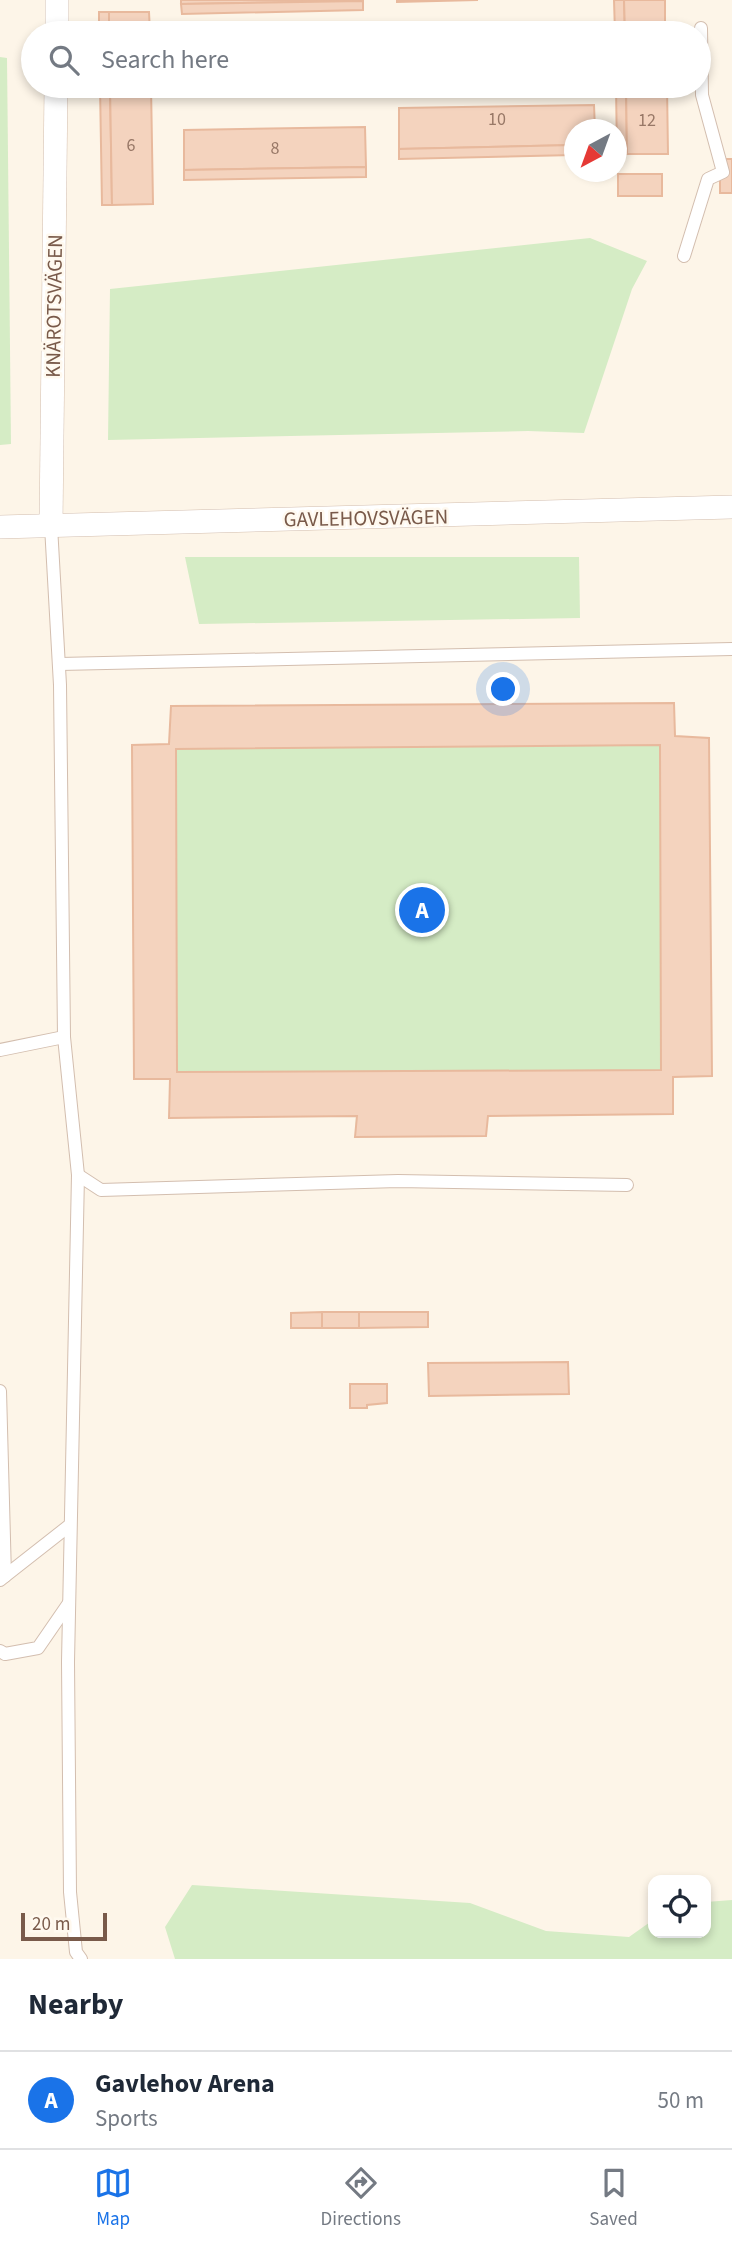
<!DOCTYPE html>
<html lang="en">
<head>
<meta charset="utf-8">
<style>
	body { margin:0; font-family:"Source Sans 3",sans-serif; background:#f2f2f3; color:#1f2937 }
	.controls { position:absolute; right:21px; bottom:21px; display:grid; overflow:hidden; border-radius:14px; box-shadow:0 4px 10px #0003 }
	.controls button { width:63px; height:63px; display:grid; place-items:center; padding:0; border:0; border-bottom:2px solid #e0e1e3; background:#fff; color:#1f2937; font:35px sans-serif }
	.compass { position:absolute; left:564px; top:119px; width:63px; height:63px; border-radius:50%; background:#fff; box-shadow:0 4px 10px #0003; rotate:221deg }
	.scale { position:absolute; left:21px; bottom:18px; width:86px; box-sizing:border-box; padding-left:7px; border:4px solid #795a4a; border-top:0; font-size:19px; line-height:24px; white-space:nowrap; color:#795a4a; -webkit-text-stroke:5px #fff9ef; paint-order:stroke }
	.you { position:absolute; left:504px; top:690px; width:24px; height:24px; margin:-18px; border:5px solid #fff; border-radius:50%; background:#1a73e8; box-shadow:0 0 0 10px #1a73e833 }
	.badge { display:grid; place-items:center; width:46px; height:46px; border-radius:50%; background:#1a73e8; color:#fff; font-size:23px; font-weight:700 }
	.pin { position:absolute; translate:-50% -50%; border:4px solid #fff; box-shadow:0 2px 7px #0006 }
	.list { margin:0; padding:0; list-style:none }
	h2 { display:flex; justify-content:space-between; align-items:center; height:91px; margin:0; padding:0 28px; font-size:30px }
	h2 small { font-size:23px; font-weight:400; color:#747a83 }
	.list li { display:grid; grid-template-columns:46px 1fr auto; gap:21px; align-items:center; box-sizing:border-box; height:98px; padding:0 28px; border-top:2px solid #e0e1e3 }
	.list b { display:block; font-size:26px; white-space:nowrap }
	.list p { margin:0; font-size:23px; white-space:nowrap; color:#747a83 }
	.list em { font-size:23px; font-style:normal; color:#747a83 }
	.icon { flex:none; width:38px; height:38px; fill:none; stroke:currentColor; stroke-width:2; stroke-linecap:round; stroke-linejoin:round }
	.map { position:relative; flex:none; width:732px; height:1959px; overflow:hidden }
	.search { position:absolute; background:#fff; box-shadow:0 4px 10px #0003; left:21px; right:21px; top:21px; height:77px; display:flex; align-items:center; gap:18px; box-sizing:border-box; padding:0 24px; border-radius:38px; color:#747a83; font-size:26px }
	.sheet { height:189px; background:#fff }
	nav { display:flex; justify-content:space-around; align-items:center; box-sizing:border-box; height:98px; border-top:2px solid #e0e1e3; background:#fff; font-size:19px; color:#747a83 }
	nav a { display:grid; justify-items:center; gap:4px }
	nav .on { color:#1a73e8 }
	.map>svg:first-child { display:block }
	.green { fill:#d5ecc5 }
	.building { fill:#f4d3be; stroke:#e8b99d; stroke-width:2; fill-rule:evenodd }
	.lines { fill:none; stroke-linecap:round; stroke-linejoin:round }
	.service-casing { stroke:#d3beaf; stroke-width:14 }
	.minor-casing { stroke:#d3beaf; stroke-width:24 }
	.service { stroke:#fff; stroke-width:12 }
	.minor { stroke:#fff; stroke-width:23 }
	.labels { text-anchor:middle; stroke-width:5; stroke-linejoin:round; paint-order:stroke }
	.number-label { font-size:18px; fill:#987867 }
	.street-label { font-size:21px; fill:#795a4a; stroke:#fff9ef }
</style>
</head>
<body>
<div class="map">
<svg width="732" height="1959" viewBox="0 0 732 1959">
	<rect width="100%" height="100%" fill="#fdf5e8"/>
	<!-- green -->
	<g class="green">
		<path d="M0 57 7 58 11 444 0 445Z"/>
		<path d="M590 238 647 261 632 289 584 433 528 431 108 440 110 289Z"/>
		<path d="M185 557H579L580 618 199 624Z"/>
		<path d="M674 703 675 736 709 738 712 1076 673 1077V1114L488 1116 486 1136 355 1137 356 1116 169 1118 170 1080 134 1079 132 745 169 744 171 706Z"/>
		<path d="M192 1885 470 1903 546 1931 629 1937 653 1920V1933H706V1902L732 1900V1959H175L165 1927Z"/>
	</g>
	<!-- building -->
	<g class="building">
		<path d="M181 0H363V1L181 4Z"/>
		<path d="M397 0H478L397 2Z"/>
		<path d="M614 0H624L625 33H615Z"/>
		<path d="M624 0H665V33H625Z"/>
		<path d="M363 1V10L182 14 181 4Z"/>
		<rect x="99" y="12" width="10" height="21"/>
		<path d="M109 12H149L150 33H109Z"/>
		<path d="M534 22V33H491V23Z"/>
		<rect x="405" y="24" width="38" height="9"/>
		<path d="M100 86H110L112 205H102Z"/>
		<path d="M110 86H151L153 204 112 205Z"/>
		<path d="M616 86H626L627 154 617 155Z"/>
		<path d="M626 86H667L668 154H627Z"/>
		<path d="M594 105 595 130H574V145L399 149V108Z"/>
		<path d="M365 127 366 167 184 170V130Z"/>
		<path d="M574 145V155L399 159V149Z"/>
		<rect x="720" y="159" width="12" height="34"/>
		<path d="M366 167V177L184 180V170Z"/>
		<rect x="618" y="174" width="44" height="22"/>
		<path d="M674 703 675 736 709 738 712 1076 673 1077V1114L488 1116 486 1136 355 1137 357 1116 169 1118 170 1079H134L132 745 169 744 171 706ZM660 745 661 1070 177 1072 176 749Z"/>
		<rect x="322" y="1312" width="37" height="16"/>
		<path d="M322 1312V1328H291V1313Z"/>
		<path d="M359 1312H428V1327L359 1328Z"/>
		<path d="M568 1362 569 1394 429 1396 428 1363Z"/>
		<path d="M350 1384H387V1403L367 1405V1408H350Z"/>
	</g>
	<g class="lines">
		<!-- service casing -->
		<g class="service-casing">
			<g id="service">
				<path d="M684 256 708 179 723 172 702 95 701 28"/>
				<path d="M51 526 60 685 64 1037 78 1175 68 1662 70 1892 76 1952 81 1959"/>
				<path d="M60 664 732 649"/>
				<path d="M0 1050 64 1037"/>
				<path d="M78 1175 101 1190 398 1181 627 1185"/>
				<path d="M0 1391 5 1576 0 1580"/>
				<path d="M5 1576 70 1525"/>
				<path d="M0 1651 5 1654 38 1648 69 1603"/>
			</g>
		</g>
		<!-- minor casing -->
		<g class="minor-casing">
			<g id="minor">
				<path d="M57 33V0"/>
				<path d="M51 526 56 86"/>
				<path d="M0 527 732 507"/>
			</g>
		</g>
		<!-- service -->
		<use href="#service" class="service"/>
		<!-- minor -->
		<use href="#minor" class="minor"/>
	</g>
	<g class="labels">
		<!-- number labels -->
		<g class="number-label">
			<text x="497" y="125">10</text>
			<text x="647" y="126">12</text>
			<text x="131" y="151">6</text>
			<text x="275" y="154">8</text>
		</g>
		<!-- street labels -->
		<g class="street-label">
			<text transform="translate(54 306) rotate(-89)" y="7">KNÄROTSVÄGEN</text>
			<text transform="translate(366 518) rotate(-1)" y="7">GAVLEHOVSVÄGEN</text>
		</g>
	</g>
</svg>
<div class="controls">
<button><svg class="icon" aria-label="locate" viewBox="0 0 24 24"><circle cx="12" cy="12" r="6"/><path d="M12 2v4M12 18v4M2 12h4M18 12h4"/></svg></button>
</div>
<svg class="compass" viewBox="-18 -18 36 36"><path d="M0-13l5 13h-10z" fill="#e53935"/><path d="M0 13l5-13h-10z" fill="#747a83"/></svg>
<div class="scale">20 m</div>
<div class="you"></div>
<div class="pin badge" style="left:422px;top:910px">A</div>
<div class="search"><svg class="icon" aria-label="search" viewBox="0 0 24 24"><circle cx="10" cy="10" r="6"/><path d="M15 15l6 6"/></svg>Search here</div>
</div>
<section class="sheet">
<h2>Nearby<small></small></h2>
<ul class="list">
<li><span class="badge">A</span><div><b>Gavlehov Arena</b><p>Sports</p></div><em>50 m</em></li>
</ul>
</section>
<nav>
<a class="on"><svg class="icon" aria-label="map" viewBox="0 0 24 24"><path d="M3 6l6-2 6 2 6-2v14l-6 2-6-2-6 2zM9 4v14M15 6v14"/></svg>Map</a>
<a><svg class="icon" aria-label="directions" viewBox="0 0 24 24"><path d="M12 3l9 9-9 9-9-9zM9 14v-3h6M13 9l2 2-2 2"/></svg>Directions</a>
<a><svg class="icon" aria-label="saved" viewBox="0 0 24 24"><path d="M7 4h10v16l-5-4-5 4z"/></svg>Saved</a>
</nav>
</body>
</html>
